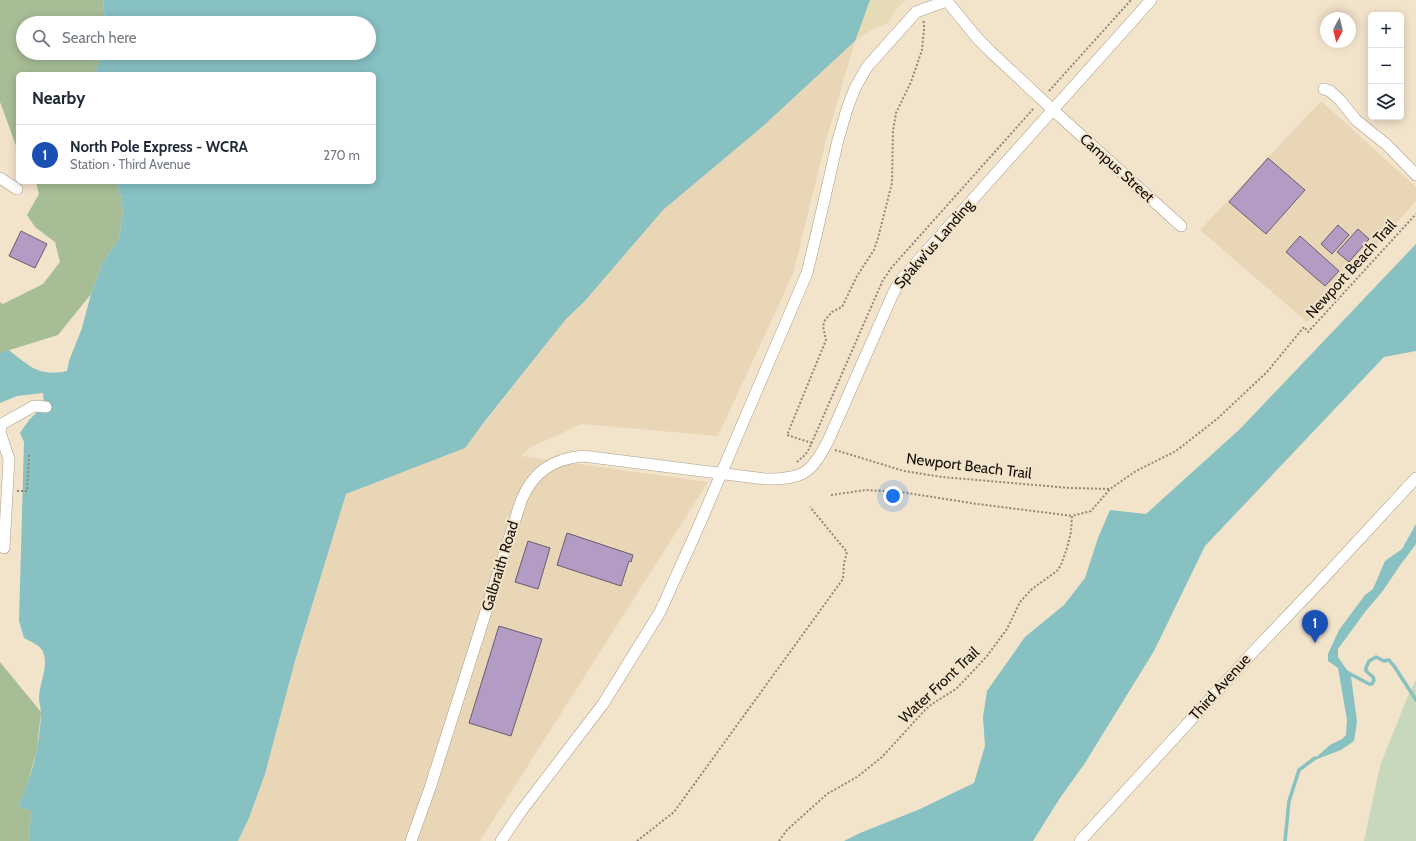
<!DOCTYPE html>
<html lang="en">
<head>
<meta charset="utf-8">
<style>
	body { margin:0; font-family:Cabin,sans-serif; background:#f2f2f3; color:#1f2937 }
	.controls { position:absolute; right:12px; top:12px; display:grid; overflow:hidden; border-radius:6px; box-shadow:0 2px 10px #0003 }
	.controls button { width:36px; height:36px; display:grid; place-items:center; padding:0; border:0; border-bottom:1px solid #e0e1e3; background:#fff; color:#1f2937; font:20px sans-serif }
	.compass { position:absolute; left:1320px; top:12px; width:36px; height:36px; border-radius:50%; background:#fff; box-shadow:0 2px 10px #0003; rotate:187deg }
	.you { position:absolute; left:893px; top:496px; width:14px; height:14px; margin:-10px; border:3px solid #fff; border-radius:50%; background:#1a73e8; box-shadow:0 0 0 6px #1a73e833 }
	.badge { display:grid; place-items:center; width:26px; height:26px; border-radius:50%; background:#b45309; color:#fff; font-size:13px; font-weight:700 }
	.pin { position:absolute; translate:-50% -33px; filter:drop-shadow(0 1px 2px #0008) }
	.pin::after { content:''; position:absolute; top:21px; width:14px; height:12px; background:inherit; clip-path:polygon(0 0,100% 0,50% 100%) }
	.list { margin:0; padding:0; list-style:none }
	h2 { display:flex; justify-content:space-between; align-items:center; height:52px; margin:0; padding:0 16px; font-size:17px }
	h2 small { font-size:13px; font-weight:400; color:#747a83 }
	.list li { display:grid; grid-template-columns:26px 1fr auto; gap:12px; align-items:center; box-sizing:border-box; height:60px; padding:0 16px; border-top:1px solid #e0e1e3 }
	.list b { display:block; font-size:15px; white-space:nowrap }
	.list p { margin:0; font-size:13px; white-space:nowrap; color:#747a83 }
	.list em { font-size:13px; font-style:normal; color:#747a83 }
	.icon { flex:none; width:22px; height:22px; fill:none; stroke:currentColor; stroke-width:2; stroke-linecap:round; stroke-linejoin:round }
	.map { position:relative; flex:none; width:1416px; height:841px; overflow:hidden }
	.search { position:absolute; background:#fff; box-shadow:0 2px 10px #0003; left:16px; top:16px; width:360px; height:44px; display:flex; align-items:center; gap:10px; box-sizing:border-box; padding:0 14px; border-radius:22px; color:#747a83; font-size:15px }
	.panel { position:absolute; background:#fff; box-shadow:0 2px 10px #0003; left:16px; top:72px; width:360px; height:112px; border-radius:6px }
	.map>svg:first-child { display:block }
	.built { fill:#e8d6b7 }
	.green { fill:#c8d8bd }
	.forest { fill:#a6bd96 }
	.sand { fill:#e5dbb6 }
	.water { fill:#87c1c2 }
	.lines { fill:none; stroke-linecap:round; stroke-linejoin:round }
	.stream { stroke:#87c1c2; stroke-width:3.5 }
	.building { fill:#b29cc3; stroke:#675c70 }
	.minor-casing { stroke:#ab9d87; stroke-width:12 }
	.path { stroke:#938877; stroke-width:2; stroke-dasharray:2 2; stroke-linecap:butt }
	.minor { stroke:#fff; stroke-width:11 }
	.labels { text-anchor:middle; stroke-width:4; stroke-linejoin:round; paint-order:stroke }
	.street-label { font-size:15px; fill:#151008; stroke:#f2e3cb }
</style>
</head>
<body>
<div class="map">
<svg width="1416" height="841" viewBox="0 0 1416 841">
	<rect width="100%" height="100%" fill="#f2e3cb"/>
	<!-- built -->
	<g class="built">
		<path d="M855 41 825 144 793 274 718 436 582 424 531 447 521 456 708 482 480 841H238L249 818 265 774 295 661 346 494 465 448 566 319 584 302 663 210 762 127Z"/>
		<path d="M1321 101 1416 187V201L1307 322 1200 230Z"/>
	</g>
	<!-- green -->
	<path class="green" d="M1416 680V841H1364L1380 766 1410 691Z"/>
	<!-- forest -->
	<g class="forest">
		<path d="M0 0H103L105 23H23V53H102L95 74H18V151L0 102Z"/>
		<path d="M36 182H117L121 197 123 213 119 239 103 262 91 294 58 335 0 353V302L3 304 43 284 60 262 55 242 35 227 27 215 39 194Z"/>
		<path d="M0 662 41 712 37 749 27 786 18 806 31 811 29 841H0Z"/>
	</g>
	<!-- sand -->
	<path class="sand" d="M853 0H906L895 10 891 18 886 24 873 29 855 41 762 127 771 110Z"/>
	<!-- water -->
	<g class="water">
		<path d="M103 0H870L855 41 762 127 663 210 584 302 566 319 485 421 465 448 346 494 295 661 265 774 249 818 238 841H29L31 811 18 806C32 777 40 745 41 713 41 708 39 703 39 698 39 684 48 669 44 655 42 645 31 642 24 638L19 621 24 442 20 433 29 420 44 405 43 393 17 396 0 403V353L9 350C29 366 39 377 67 371L69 361 82 328 91 294 103 262 119 239 123 213 121 197 117 182H374V74H95L102 53H369V23H105Z"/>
		<path d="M1416 244V351L1384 357 1205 546 1154 651 1085 763 1060 798 1033 841H844L860 833 920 809 974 783 985 746 983 717 987 691 1025 637 1064 605 1085 578 1098 538 1110 510 1146 514 1240 429Z"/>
		<path d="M1416 524V544L1401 564 1382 592 1365 612 1338 649V657L1351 676 1357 722 1354 741 1341 750 1312 761 1330 745 1342 739 1346 735 1347 720 1338 668 1328 661V654L1339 630 1365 595 1373 589 1385 561 1402 549Z"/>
	</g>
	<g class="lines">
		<!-- stream -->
		<g class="stream">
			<path d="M1343 670 1369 684H1372L1374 680 1373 677 1366 671V668L1369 661 1376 657 1384 661 1389 660 1394 666 1416 700"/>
			<path d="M1285 841 1289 801 1299 770 1315 758"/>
		</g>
	</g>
	<!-- building -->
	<g class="building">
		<path d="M1268 158 1305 190 1266 234 1229 202Z"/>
		<path d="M1338 225 1349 235 1332 254 1321 244Z"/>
		<path d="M1358 229 1369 239 1349 262 1337 252Z"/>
		<path d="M21 231 47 244 35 268 9 256Z"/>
		<path d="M1300 236 1339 271 1325 286 1286 252Z"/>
		<path d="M567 533 633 555 631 562 629 561 621 586 557 565Z"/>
		<path d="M528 541 550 548 538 589 515 582Z"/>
		<path d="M499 626 542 639 511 736 469 723Z"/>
	</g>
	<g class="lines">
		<!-- minor casing -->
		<g class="minor-casing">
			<g id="minor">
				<path d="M946 0 978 39 991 52 1053 110 1181 226"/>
				<path d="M1324 89 1330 91 1340 100 1356 120 1387 145 1416 175"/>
				<path d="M0 178 17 189"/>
				<path d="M0 430 2 424 34 406 46 407"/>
				<path d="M0 432 9 459 4 548"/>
				<path d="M411 841 430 788 521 501C533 472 552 459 583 456L765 479C803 479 811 474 828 441L892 296 899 282 1151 0"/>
				<path d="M501 841 522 810 603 704 660 612 701 521 807 273 816 236 838 140 847 109 855 88 867 67 916 12 946 1"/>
				<path d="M1080 841 1254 651 1317 585 1416 478"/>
			</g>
		</g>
		<!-- path -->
		<g class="path">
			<path d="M1049 91 1131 0"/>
			<path d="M812 443 787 435 826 340 823 326 825 320 832 312 842 307 857 276 874 250 878 238 892 183 893 131 896 113 911 82 922 50 924 29V23L923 20"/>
			<path d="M835 450 904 471 942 477 1070 488 1110 489"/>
			<path d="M797 462 805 455 809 449 883 280 892 267 1034 108"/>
			<path d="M17 491H27L29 455"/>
			<path d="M831 495 866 490 901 492 977 504 1072 516"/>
			<path d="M637 841 674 812 843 579 844 563 847 552 810 507"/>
			<path d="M779 841 787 830 827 794 857 777 882 757 925 710 932 704 956 689 976 668 987 656 1007 629 1020 602 1032 589 1057 571 1061 565 1067 548 1071 532 1072 516 1091 511 1110 489 1136 471 1176 451 1217 419 1267 372 1304 327 1308 332 1416 214"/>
		</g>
		<!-- minor -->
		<use href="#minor" class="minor"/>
	</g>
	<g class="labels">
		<!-- street labels -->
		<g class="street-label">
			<text transform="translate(1117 168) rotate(42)" y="5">Campus Street</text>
			<text transform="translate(934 244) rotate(-49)" y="5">Sp’akw’us Landing</text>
			<text transform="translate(1351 269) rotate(-48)" y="5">Newport Beach Trail</text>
			<text transform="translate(969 466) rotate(7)" y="5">Newport Beach Trail</text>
			<text transform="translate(500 566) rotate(-73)" y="5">Galbraith Road</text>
			<text transform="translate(939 685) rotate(-43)" y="5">Water Front Trail</text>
			<text transform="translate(1220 687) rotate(-48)" y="5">Third Avenue</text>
		</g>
	</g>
</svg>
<div class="controls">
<button>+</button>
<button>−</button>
<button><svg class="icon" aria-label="layers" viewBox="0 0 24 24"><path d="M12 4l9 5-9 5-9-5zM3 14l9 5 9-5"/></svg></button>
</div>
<svg class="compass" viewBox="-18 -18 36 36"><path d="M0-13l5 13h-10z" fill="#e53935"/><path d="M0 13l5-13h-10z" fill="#747a83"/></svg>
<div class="you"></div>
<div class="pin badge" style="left:1315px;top:643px;background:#1a4fb4">1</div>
<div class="search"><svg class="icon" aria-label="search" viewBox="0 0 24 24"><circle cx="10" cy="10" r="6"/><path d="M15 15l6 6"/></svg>Search here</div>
<section class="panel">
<h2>Nearby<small></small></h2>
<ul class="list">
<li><span class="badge" style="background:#1a4fb4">1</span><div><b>North Pole Express - WCRA</b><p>Station · Third Avenue</p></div><em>270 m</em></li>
</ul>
</section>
</div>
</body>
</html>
